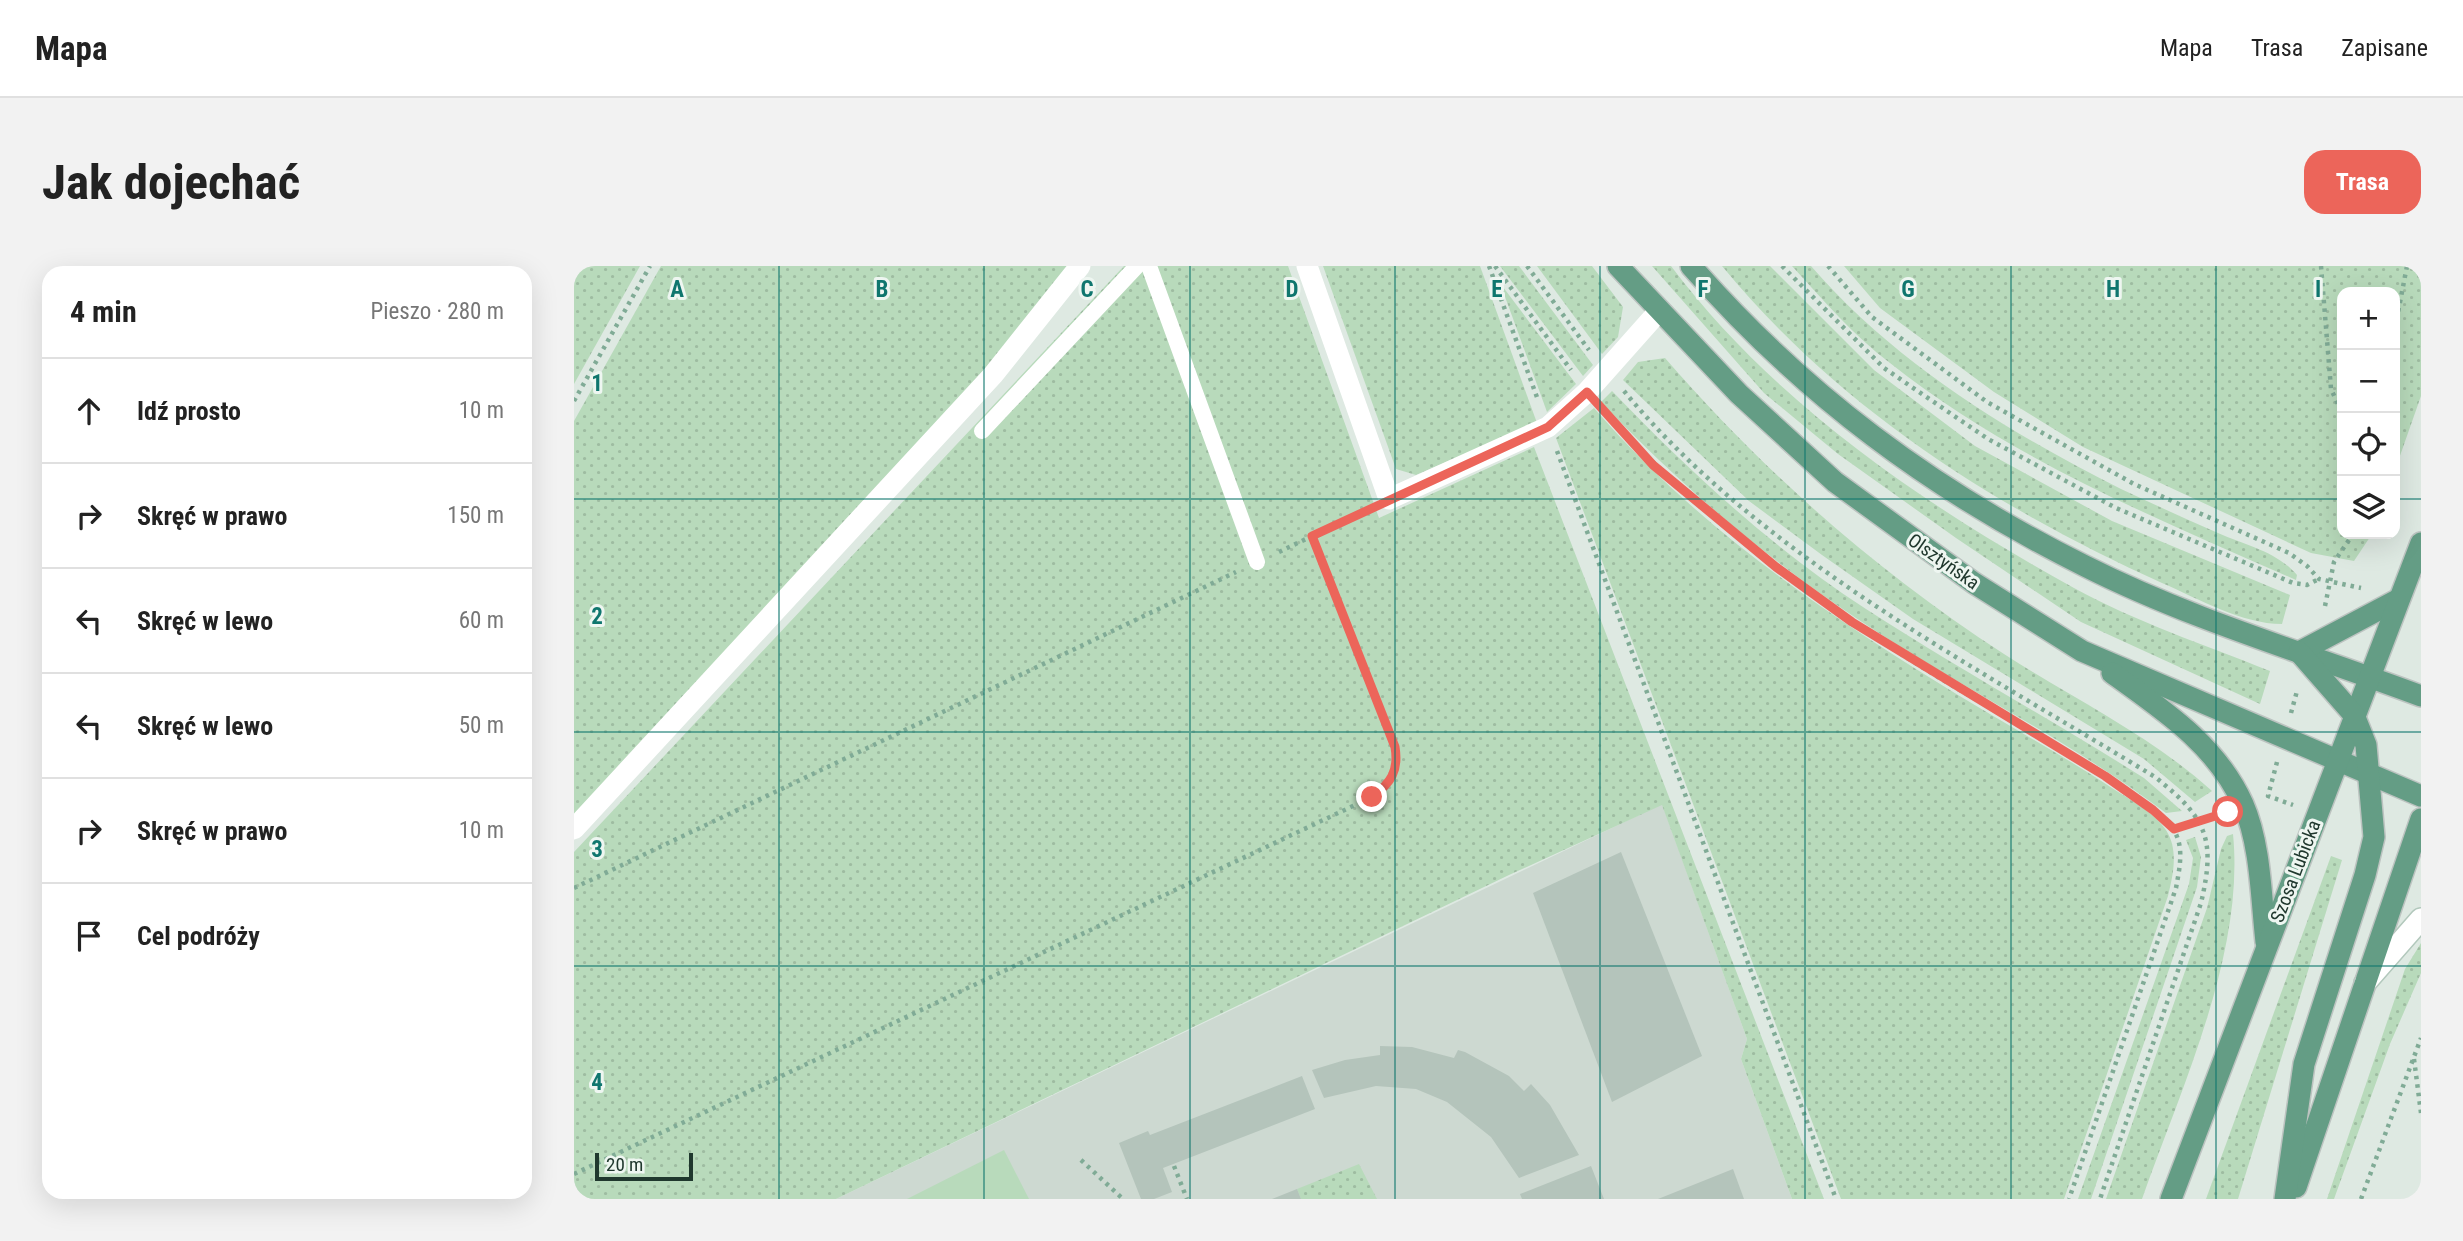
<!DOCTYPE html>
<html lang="pl">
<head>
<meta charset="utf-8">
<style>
	body { margin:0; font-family:"Roboto Condensed",sans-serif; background:#f2f2f2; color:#222 }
	.controls { position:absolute; right:21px; top:21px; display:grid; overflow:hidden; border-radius:14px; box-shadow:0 7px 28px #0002 }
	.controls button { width:63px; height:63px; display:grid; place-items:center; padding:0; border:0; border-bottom:2px solid #e0e0e0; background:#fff; color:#222; font:35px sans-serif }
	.scale { position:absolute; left:21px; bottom:18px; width:98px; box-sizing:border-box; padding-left:7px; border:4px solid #20382e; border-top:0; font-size:19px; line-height:24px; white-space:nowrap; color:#20382e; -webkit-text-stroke:5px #eef6f1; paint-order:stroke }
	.stop { position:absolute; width:21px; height:21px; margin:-16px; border:5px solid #ec655a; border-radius:50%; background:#fff }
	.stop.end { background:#ec655a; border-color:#fff; box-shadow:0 2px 7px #0008 }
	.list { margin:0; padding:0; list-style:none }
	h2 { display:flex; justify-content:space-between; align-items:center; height:91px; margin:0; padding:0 28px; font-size:30px }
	h2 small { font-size:23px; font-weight:400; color:#767676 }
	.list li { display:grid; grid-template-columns:46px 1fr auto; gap:21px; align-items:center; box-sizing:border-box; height:105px; padding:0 28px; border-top:2px solid #e0e0e0 }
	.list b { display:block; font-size:26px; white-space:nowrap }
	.list em { font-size:23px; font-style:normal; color:#767676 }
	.icon { flex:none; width:38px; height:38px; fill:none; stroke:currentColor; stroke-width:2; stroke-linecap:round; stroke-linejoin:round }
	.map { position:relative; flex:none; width:1847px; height:933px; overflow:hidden; border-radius:21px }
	header { display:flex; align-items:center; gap:42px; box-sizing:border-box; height:98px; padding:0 35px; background:#fff; border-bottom:2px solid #e0e0e0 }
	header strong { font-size:33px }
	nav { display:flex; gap:38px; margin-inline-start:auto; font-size:24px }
	.intro { display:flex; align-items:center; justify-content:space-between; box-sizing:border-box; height:168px; padding:0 42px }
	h1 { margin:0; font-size:49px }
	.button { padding:18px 32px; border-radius:21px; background:#ec655a; color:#fff; font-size:24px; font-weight:700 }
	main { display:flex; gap:42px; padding:0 42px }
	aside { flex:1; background:#fff; border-radius:21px; box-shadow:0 7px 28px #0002 }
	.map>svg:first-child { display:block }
	.built { fill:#cdd9d1 }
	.grass { fill:url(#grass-dots) }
	.pitch { fill:#b8dabb }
	.building { fill:#b4c4bb }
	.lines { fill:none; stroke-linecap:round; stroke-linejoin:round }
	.secondary-casing { stroke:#b2c8bc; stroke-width:24 }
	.primary-casing { stroke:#bcc3c0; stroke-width:24 }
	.path { stroke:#80ab96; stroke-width:4.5; stroke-dasharray:3.5 5; stroke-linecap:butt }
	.service { stroke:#fff; stroke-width:16 }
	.minor { stroke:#fff; stroke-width:21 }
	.secondary { stroke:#fff; stroke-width:21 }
	.primary { stroke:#649d85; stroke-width:21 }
	.route { stroke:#ec655a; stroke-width:9 }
	.grid { fill:none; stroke:#0f766e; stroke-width:2; stroke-opacity:0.55 }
	.labels { text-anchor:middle; stroke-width:6; stroke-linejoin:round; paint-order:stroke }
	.street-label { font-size:19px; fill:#20382e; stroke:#eef6f1 }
	.grid-label { font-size:23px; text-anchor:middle; font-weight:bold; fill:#0f766e; stroke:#eef6f1; stroke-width:6; stroke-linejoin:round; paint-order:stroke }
</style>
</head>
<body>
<header>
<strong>Mapa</strong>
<nav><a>Mapa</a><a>Trasa</a><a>Zapisane</a></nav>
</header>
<div class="intro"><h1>Jak dojechać</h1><a class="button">Trasa</a></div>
<main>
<aside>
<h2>4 min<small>Pieszo · 280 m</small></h2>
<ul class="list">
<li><svg class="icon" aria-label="ahead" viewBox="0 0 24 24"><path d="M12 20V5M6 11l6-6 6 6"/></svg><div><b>Idź prosto</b></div><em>10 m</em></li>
<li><svg class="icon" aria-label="right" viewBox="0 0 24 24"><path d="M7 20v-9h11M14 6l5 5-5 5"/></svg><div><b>Skręć w prawo</b></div><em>150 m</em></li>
<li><svg class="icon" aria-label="left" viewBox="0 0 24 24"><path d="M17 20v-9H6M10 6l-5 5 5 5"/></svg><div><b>Skręć w lewo</b></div><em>60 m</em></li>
<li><svg class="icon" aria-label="left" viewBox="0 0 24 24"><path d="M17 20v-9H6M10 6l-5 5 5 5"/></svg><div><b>Skręć w lewo</b></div><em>50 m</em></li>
<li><svg class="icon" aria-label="right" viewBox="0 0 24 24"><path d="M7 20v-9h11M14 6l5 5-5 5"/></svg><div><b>Skręć w prawo</b></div><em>10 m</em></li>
<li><svg class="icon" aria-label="arrive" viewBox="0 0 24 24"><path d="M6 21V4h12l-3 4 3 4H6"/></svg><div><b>Cel podróży</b></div></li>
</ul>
</aside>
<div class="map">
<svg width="1847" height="933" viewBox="0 0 1847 933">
	<defs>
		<pattern id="grass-dots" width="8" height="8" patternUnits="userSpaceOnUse" patternTransform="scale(1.75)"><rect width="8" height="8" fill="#b8dabb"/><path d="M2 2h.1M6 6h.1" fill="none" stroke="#9ebca1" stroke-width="1.8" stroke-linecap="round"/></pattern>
	</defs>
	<rect width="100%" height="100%" fill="#dee9e2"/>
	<!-- built -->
	<path class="built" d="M1088 538 1173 773 1167 793 1218 933H262Z"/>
	<!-- grass -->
	<g class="grass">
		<path d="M0 0H66L0 118Z"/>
		<path d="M87 0H495L414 100 0 551V155Z"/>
		<path d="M550 0H714L805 252 960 181 1250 933H1218L1167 793 1173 773 1088 539 935 609 262 933H0V586Z"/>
		<path d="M749 0H906L963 157 842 209 822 203Z"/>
		<path d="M926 0H945L1019 99 1009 110Z"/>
		<path d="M963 0H1018L1049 41 1044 71 1028 88Z"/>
		<path d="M1078 0H1097C1201 138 1350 239 1500 322 1562 356 1631 379 1696 405L1686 438 1507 356 1382 272 1264 188 1190 127Z"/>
		<path d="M1148 0H1196L1300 104 1401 180 1538 255 1716 329 1708 358C1668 358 1625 333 1588 317 1422 242 1265 142 1148 0Z"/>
		<path d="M1218 0H1237C1321 97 1434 166 1547 223 1579 238 1612 253 1644 267 1673 280 1702 285 1723 309L1722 314C1581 252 1437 193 1316 97 1280 70 1248 33 1218 0Z"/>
		<path d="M1270 0H1847V130L1821 204V26H1768V268H1798L1780 295 1737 287 1509 181 1420 126 1306 42Z"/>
		<path d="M926 17 1002 118 973 146Z"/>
		<path d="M1091 92C1191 207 1302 305 1430 388 1500 433 1576 469 1638 525L1621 536 1570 493 1339 353 1248 289 1175 235 1049 114 1064 96Z"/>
		<path d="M1038 125C1115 205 1198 282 1292 343 1383 402 1478 454 1570 512L1608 545 1592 547C1494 473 1383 420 1282 352 1189 290 1104 217 1027 136Z"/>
		<path d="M1020 142C1122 260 1251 348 1384 429 1435 460 1488 489 1538 522 1556 534 1580 546 1592 564 1605 584 1599 609 1594 630L1490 933H1267L982 172Z"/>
		<path d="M1659 568C1671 687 1607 822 1568 933H1532L1633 642 1647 583 1653 570Z"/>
		<path d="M1621 571 1627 591 1623 621 1517 933H1504L1615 618 1619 592 1612 574Z"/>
		<path d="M1757 590 1768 594 1664 933H1632Z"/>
		<path d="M1847 677V707L1816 778 1760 933H1753L1831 703Z"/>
		<path d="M785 898 803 933H727L723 923Z"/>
	</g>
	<!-- pitch -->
	<path class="pitch" d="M430 884 455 933H333Z"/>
	<!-- building -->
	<g class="building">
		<path d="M1047 586 1128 790 1038 836 959 627Z"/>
		<path d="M806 780 838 781 880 792 884 784 891 786 935 810 950 825 957 818 976 839 1005 889 945 912 917 871 873 836 842 823 802 820 750 832 738 804 771 794 806 789Z"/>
		<path d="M728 810 741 843 589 902 598 926 580 933H567L545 877 574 865 576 869Z"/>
		<path d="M1017 900 1030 933H948L946 928Z"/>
		<path d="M1159 903 1170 933H1084Z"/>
		<path d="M723 923 727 933H698Z"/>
	</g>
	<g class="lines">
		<!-- secondary casing -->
		<g class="secondary-casing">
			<path id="secondary" d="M1791 717 1847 653"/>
		</g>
		<!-- primary casing -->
		<g class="primary-casing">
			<g id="primary">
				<path d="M1044 0 1165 128 1261 216 1400 317 1508 385 1847 530"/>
				<path d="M1117 0C1230 129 1358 224 1511 300 1618 354 1735 388 1847 430"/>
				<path d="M1725 386 1825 333"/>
				<path d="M1538 407C1589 444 1642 478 1669 538 1687 579 1687 632 1692 676"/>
				<path d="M1722 921 1847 553"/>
				<path d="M1597 933 1847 277"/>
				<path d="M1711 933 1730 798 1791 609 1800 571 1792 479 1780 449 1725 386"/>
			</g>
		</g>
		<!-- path -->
		<g class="path">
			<path d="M915 0 964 134"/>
			<path d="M921 0 997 104"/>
			<path d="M953 0 1015 84"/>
			<path d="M1208 0 1310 102 1414 173 1542 242 1719 317 1733 319 1745 313"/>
			<path d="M1254 0 1298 51 1413 136 1560 218 1715 287 1733 300 1745 313 1787 322"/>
			<path d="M1747 0 1757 123 1768 147"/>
			<path d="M1821 62 1833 0"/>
			<path d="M1050 125C1184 288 1402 401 1581 511 1633 552 1642 573 1627 637L1526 933"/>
			<path d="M0 135 76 0"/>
			<path d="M1031 146C1132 258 1255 346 1384 423 1439 455 1495 485 1548 522 1563 533 1581 543 1594 557 1612 575 1606 600 1602 622L1495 933"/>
			<path d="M983 185 1262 933"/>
			<path d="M705 286 792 244"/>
			<path d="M1751 340 1760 296 1779 268"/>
			<path d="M1717 447 1723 425"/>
			<path d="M1703 496 1694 530 1719 539"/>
			<path d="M1600 563 1644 549"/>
			<path d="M0 622 662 306"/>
			<path d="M1840 793 1847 847"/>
			<path d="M507 894 549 933"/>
			<path d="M600 900 613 933"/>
			<path d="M0 908 798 531C817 517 825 505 821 481L738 269"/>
			<path d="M1787 933 1847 772"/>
		</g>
		<!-- service -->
		<g class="service">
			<path d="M575 0 683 296"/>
			<path d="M408 165 563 0"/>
		</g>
		<!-- minor -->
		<g class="minor">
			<path d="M733 0 815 233 974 161 1013 126 1085 45"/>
			<path d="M0 563 419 109 506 0"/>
		</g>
		<!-- secondary -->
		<use href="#secondary" class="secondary"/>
		<!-- primary -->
		<use href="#primary" class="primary"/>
	</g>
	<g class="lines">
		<!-- route -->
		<path class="route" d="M798 531C817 517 825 505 821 481L738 270 974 161 1013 126 1079 199 1202 301 1278 356 1531 510 1579 544 1600 563 1654 546"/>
	</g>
	<!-- grid -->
	<path class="grid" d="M205 0V933M410 0V933M616 0V933M821 0V933M1026 0V933M1231 0V933M1437 0V933M1642 0V933M0 233H1768M1821 233H1847M0 466H1847M0 700H1847"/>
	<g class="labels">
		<!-- street labels -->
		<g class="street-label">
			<text transform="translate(1370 295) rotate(35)" y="7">Olsztyńska</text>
			<text transform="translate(1721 605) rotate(-69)" y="7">Szosa Lubicka</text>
		</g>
	</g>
	<g class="grid-label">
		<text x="103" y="31">A</text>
		<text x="308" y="31">B</text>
		<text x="513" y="31">C</text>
		<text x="718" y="31">D</text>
		<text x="923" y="31">E</text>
		<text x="1129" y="31">F</text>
		<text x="1334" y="31">G</text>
		<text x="1539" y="31">H</text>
		<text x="1744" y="31">I</text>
		<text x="23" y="125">1</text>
		<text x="23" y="358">2</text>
		<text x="23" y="591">3</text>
		<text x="23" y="824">4</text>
	</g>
</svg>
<div class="controls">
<button>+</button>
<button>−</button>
<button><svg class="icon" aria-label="locate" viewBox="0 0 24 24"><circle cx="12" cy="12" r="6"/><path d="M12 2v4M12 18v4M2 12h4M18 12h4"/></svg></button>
<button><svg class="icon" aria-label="layers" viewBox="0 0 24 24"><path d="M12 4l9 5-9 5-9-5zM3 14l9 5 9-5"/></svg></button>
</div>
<div class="scale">20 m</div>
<div class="stop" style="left:1654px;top:546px"></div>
<div class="stop end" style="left:798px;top:531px"></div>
</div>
</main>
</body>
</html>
